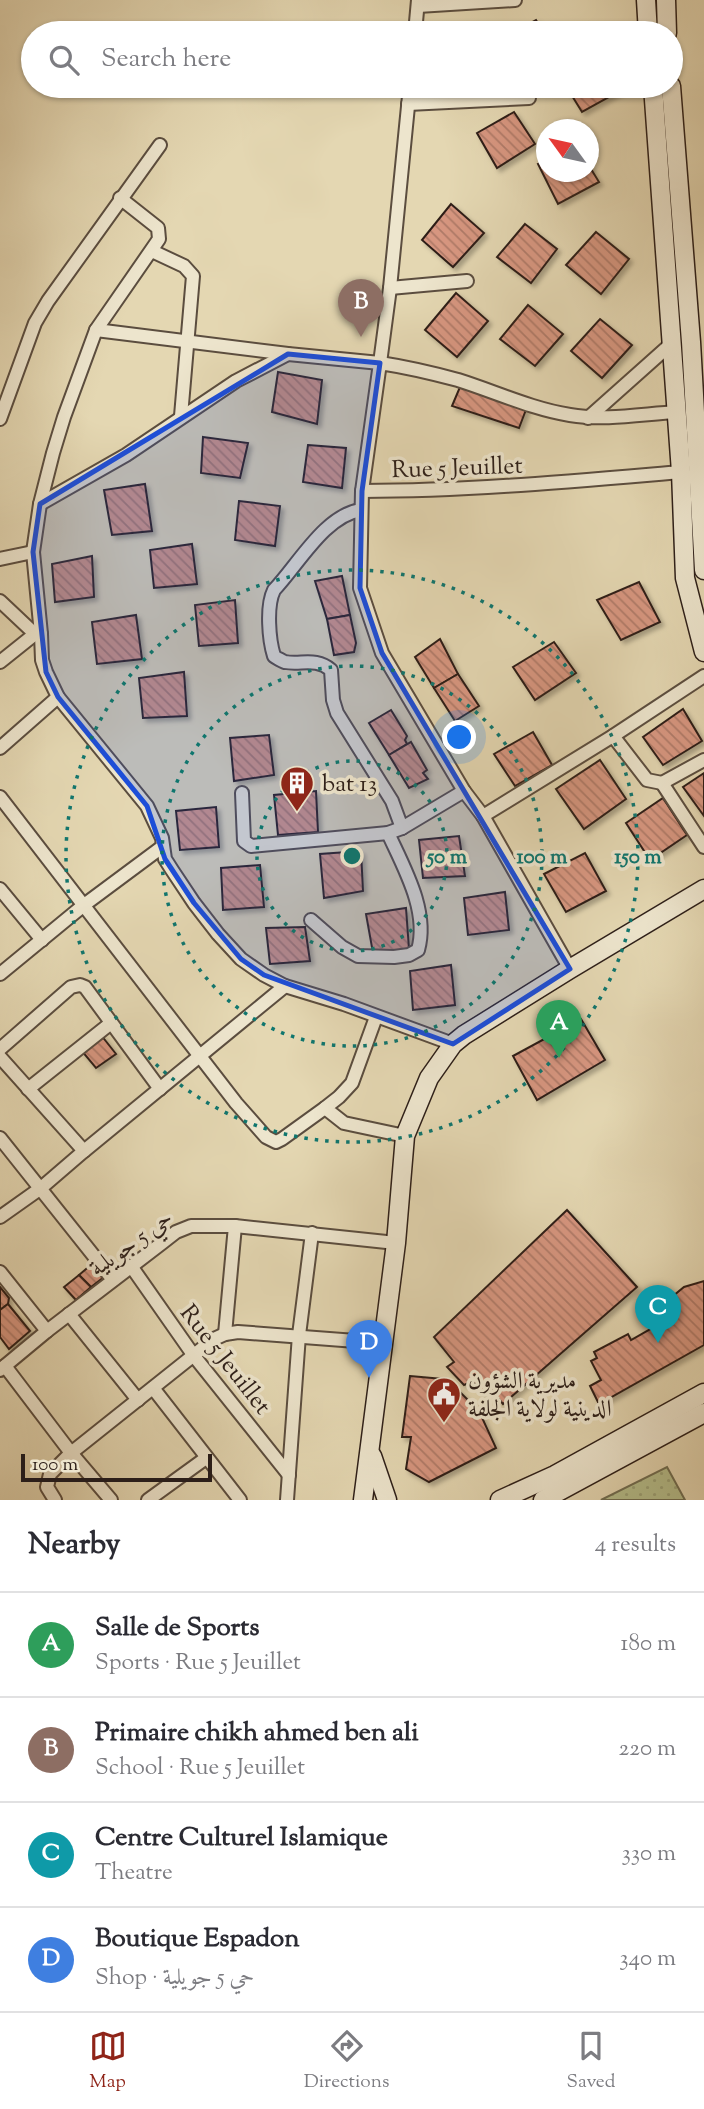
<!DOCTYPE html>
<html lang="en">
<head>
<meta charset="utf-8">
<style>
	body { margin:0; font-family:"Sorts Mill Goudy",Amiri,serif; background:#f7f7f7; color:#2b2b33 }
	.compass { position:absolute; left:536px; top:119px; width:63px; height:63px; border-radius:50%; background:#fff; box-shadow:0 2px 5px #0004; rotate:303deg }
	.scale { position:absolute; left:21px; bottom:18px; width:191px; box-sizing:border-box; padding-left:7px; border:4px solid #2d1f19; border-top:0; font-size:19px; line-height:24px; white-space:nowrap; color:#2d1f19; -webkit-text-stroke:5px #ede5cd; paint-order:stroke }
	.you { position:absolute; left:460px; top:738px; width:24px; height:24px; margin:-18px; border:5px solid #fff; border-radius:50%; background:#1a73e8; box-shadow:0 0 0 10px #1a73e833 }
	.badge { display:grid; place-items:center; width:46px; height:46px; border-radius:50%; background:#8f2418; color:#fff; font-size:23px; font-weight:700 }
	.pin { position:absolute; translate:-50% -58px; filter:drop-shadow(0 2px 4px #0008) }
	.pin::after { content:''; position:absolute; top:37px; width:24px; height:21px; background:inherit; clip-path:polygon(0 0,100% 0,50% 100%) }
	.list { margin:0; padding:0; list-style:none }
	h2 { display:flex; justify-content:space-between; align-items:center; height:91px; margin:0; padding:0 28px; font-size:30px }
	h2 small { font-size:23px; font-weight:400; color:#7c7c81 }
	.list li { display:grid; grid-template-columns:46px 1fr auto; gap:21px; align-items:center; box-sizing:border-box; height:105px; padding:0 28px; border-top:2px solid #e1e1e2 }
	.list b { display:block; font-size:26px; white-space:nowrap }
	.list p { margin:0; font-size:23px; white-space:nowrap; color:#7c7c81 }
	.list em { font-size:23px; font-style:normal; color:#7c7c81 }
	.icon { flex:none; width:38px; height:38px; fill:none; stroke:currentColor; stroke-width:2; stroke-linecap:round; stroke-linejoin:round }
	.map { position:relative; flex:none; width:704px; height:1500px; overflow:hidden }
	.search { position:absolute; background:#fff; box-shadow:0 2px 5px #0004; left:21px; right:21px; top:21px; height:77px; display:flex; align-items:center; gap:18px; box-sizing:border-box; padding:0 24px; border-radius:38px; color:#7c7c81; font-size:26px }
	.sheet { height:511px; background:#fff }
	nav { display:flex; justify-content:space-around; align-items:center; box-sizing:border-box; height:98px; border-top:2px solid #e1e1e2; background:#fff; font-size:19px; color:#7c7c81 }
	nav a { display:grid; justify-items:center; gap:4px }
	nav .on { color:#8f2418 }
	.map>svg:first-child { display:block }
	.grass { fill:url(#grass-dots); stroke:#716e52; stroke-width:2 }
	.building { fill:url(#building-back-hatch); stroke:#2d1f19; stroke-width:2; filter:url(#shadow) }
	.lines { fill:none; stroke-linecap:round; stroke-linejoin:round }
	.street-casing { stroke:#5b4d3f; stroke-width:16 }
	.secondary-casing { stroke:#2d1f19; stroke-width:21 }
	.street { stroke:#ede5cd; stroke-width:12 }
	.secondary { stroke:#ede5cd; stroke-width:18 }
	.marked { fill:#1d4ed8; fill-opacity:0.2; stroke:#1d4ed8; stroke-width:5; stroke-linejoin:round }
	.ring { fill:none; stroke:#0f766e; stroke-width:3.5; stroke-dasharray:3.5 7 }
	.labels { text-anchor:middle; stroke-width:7; stroke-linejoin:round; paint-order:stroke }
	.street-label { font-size:24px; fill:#2d1f19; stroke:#ede5cd }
	.poi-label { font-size:24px; fill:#2d1f19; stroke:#ede5cd; text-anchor:start }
	.centre { fill:#0f766e; stroke:#ede5cd; stroke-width:3.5 }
	.ring-label { font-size:21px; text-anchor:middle; font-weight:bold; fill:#0f766e; stroke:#ede5cd; stroke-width:7; stroke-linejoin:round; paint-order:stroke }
</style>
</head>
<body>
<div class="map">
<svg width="704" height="1500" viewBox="0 0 704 1500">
	<defs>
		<pattern id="grass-dots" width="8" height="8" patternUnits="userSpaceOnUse" patternTransform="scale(1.75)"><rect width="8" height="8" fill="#b5be8c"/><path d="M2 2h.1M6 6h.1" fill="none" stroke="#9ca378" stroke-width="1.8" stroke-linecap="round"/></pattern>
		<pattern id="building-back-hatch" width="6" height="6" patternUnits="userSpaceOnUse" patternTransform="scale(1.75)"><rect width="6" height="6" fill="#d79680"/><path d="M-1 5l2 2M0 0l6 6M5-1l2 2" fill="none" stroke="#af7a68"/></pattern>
		<filter id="shadow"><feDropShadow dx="3.5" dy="3.5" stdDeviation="2" flood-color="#0004"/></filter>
	</defs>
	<rect width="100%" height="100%" fill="#e4d7b2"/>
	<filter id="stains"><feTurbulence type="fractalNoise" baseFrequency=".00286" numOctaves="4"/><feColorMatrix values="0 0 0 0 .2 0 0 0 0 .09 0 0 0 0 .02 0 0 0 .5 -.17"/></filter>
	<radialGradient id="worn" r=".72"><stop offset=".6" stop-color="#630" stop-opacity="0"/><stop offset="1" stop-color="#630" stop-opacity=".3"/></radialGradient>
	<!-- grass -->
	<path class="grass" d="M667 1467 685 1500H601Z"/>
	<!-- building -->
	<g class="building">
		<path d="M536 20 544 33H512Z"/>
		<path d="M566 86H617L620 91 582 112Z"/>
		<path d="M514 112 535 144 497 168 477 133Z"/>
		<path d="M546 160V172H588V164L599 182 558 204 538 164Z"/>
		<path d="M451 204 484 233 453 267 422 240Z"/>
		<path d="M525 224 557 249 531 283 497 257Z"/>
		<path d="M596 232 629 259 601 294 566 265Z"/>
		<path d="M456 293 488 321 457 357 425 330Z"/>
		<path d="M528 305 563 334 535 366 500 339Z"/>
		<path d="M600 319 632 345 602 378 571 351Z"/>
		<path d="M278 372 322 380 317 424 272 412Z"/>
		<path d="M460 387 527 407 519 428 452 406Z"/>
		<path d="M203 437 248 443 240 478 201 473Z"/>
		<path d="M308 445 346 448 342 488 303 482Z"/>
		<path d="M145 484 152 531 112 535 104 490Z"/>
		<path d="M239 501 280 506 275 546 235 540Z"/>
		<path d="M192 544 197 584 154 588 150 550Z"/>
		<path d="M92 556 94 597 55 602 52 564Z"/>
		<path d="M342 576 350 615 327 619 315 581Z"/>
		<path d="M639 582 660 622 621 640 597 600Z"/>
		<path d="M235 600 238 643 199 646 195 605Z"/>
		<path d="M136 615 142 659 97 664 92 622Z"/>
		<path d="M350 615 356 643 354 652 334 655 327 619Z"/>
		<path d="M440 639 458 674 434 688 415 657Z"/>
		<path d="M554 642 576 673 535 700 513 667Z"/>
		<path d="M184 672 187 716 143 718 139 678Z"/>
		<path d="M458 674 479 706 455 721 434 688Z"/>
		<path d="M683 709 702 741 663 765 643 737Z"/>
		<path d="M391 710 407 736 405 740 407 744 389 755 369 723Z"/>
		<path d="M533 732 552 765 515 786 494 754Z"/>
		<path d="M269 735 274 775 234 781 230 738Z"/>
		<path d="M411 742 427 770 423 773 428 779 409 788 389 755Z"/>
		<path d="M600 760 626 799 584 829 556 789Z"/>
		<path d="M704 773V816L683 787Z"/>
		<path d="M316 791 318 832 278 835 274 795Z"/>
		<path d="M663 798 687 835 650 860 626 823Z"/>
		<path d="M216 807 219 847 180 850 176 811Z"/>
		<path d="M459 836 465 876 423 878 419 840Z"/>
		<path d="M361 851 363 891 324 898 320 854Z"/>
		<path d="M585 853 606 891 566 912 544 874Z"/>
		<path d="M260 865 264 907 223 910 221 868Z"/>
		<path d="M505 892 509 930 468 935 464 898Z"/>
		<path d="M406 908 409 949 373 953 366 914Z"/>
		<path d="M305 927 310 961 270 964 266 928Z"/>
		<path d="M451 965 455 1005 413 1010 410 971Z"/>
		<path d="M581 1019 605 1060 537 1100 513 1056Z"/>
		<path d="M101 1035 116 1054 96 1068 81 1050Z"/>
		<path d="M567 1210 637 1287 503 1404 490 1388 481 1393 473 1381 464 1385 447 1367 454 1362 434 1337Z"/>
		<path d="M92 1264 104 1277 91 1287 79 1275Z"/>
		<path d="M79 1275 91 1287 76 1300 64 1287Z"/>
		<path d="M704 1281V1345L599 1404 590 1386 601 1380 591 1361 597 1358 594 1352 628 1334 631 1340 659 1324 657 1320 666 1315 663 1310 670 1306 667 1301 684 1287Z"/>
		<path d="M0 1287 9 1298 8 1304 0 1310Z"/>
		<path d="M8 1304 30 1331 9 1349 0 1337V1310Z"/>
		<path d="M410 1376 443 1379 455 1387 479 1411 496 1448 429 1482 406 1469 411 1437H402Z"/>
	</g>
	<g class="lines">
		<!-- street casing -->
		<g class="street-casing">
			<g id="street">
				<path d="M418 6 515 0"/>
				<path d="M415 33 418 0"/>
				<path d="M408 104 529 98"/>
				<path d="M120 198 158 228 159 239 96 330 64 417 53 453 40 504 33 552 41 634 42 660 46 672 58 697 147 806 162 838 165 859 172 870 194 903 218 934 241 959 264 975 285 986 344 1004 453 1044"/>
				<path d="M152 251 184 266 193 276 181 416"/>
				<path d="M390 288 467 281"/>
				<path d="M96 330 288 354 380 363 390 288 410 86"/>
				<path d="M588 418 671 344"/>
				<path d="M0 419 35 323 48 301 160 145"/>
				<path d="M362 491C469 491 575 481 681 472"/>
				<path d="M40 504 126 455 236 381 288 354"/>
				<path d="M361 510C325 515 298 565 274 590 266 606 269 640 274 656 275 657 284 662 285 662 301 665 316 657 331 670L333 700 337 713 392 801 402 828"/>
				<path d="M0 559 33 552"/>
				<path d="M0 601 35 634"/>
				<path d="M0 662 35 634H41"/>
				<path d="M613 736 647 780 662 783"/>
				<path d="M0 748 58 697"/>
				<path d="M662 783 704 847"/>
				<path d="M662 783 704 760"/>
				<path d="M242 793 244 841 251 846 388 833 402 828 464 791"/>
				<path d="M0 797 236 1103 266 1137 276 1142 282 1139 325 1108"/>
				<path d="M483 816 613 736 704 676"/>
				<path d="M0 889 42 940"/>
				<path d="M311 920 342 947 358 956 394 957 409 955 418 950C429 911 404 868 388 833"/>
				<path d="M570 969 483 816 464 791 382 653 360 588 362 491 380 363C406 367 432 373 458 380 496 392 532 409 570 415 605 421 642 414 677 412"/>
				<path d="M0 974 84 905 162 847"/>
				<path d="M376 1017 352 1083 339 1097 325 1108 344 1123 405 1136"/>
				<path d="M0 1049 71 987 80 985 85 987 160 1089"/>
				<path d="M0 1057 84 1151"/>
				<path d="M28 1089 111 1023"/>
				<path d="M0 1138 113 1280"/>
				<path d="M0 1217 41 1188 84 1151 285 986"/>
				<path d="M131 1266 194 1356 289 1475"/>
				<path d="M0 1272 47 1331"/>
				<path d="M69 1314 138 1400"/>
				<path d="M225 1334 235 1226"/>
				<path d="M5 1366 71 1453 111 1500"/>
				<path d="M0 1370 47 1331 162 1243 176 1232 191 1226H235L396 1243"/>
				<path d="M153 1388 240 1500"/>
				<path d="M55 1500 47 1487 50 1474 71 1453 214 1339 225 1334 238 1332 382 1343"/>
				<path d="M148 1500 206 1458"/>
				<path d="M287 1500 299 1335 312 1233"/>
			</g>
		</g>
		<!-- secondary casing -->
		<g class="secondary-casing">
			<g id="secondary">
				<path d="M646 0 648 33"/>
				<path d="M666 0 667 33"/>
				<path d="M653 86 681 472 685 578 704 652"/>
				<path d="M671 86 691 342 704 570"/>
				<path d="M372 1456 387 1500"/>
				<path d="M363 1500 396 1243 405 1136 429 1078 453 1044 464 1035 570 969 704 889"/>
				<path d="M500 1500 555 1475 704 1393"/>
				<path d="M543 1500 704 1413"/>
			</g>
		</g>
		<!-- street -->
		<use href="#street" class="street"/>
		<!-- secondary -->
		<use href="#secondary" class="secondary"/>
	</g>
	<!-- marked area -->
	<path class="marked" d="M288 354 380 363 362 491 360 588 382 653 570 969 453 1044 264 975 241 959 194 903 165 859 147 806 58 697 46 672 33 552 40 504Z"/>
	<!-- distance rings -->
	<g class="ring">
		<circle cx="352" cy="856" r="95"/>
		<circle cx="352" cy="856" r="190"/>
		<circle cx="352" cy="856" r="286"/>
	</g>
	<!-- icons -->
	<defs>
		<g id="building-pin" transform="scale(1.75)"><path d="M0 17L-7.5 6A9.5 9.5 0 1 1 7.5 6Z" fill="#8f2418" stroke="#ede5cd"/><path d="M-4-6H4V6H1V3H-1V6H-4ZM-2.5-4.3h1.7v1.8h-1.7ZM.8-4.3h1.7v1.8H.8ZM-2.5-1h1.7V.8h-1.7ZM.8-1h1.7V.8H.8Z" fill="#fff"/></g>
		<g id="civic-pin" transform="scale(1.75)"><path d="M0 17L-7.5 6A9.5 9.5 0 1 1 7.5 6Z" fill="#8f2418" stroke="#ede5cd"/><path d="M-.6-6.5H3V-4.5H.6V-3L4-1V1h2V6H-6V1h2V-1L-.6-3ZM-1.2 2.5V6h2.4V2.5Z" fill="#fff"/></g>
	</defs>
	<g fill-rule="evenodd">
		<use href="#building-pin" x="297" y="783"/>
		<use href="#civic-pin" x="444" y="1394"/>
	</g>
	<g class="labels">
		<!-- street labels -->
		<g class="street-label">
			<text transform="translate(457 467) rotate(-2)" y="8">Rue 5 Jeuillet</text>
			<text transform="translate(131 1243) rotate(-35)" y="8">حي 5 جويلية</text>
			<text transform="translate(226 1359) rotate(52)" y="8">Rue 5 Jeuillet</text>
		</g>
		<!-- poi labels -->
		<g class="poi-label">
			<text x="322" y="791">bat 13</text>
			<text x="468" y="1388">مديرية الشؤون<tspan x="468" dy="28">الدينية لولاية الجلفة</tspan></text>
		</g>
	</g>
	<circle cx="352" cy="856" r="10" class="centre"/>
	<g class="ring-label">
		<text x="447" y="863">50 m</text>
		<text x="542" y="863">100 m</text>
		<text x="638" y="863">150 m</text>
	</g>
	<rect width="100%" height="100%" filter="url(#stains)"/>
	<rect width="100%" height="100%" fill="url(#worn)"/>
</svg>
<svg class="compass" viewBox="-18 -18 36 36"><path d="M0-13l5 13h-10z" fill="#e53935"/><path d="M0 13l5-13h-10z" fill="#7c7c81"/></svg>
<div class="scale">100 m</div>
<div class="you"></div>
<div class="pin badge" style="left:559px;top:1058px;background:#2e9e5b">A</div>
<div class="pin badge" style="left:361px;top:337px;background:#8d6e63">B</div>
<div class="pin badge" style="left:658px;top:1343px;background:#0f9aa8">C</div>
<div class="pin badge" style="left:369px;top:1378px;background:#3f7fe0">D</div>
<div class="search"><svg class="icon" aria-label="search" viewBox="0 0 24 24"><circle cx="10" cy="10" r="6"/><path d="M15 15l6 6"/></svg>Search here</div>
</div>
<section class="sheet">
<h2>Nearby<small>4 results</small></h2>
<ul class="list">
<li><span class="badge" style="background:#2e9e5b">A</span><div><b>Salle de Sports</b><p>Sports · Rue 5 Jeuillet</p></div><em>180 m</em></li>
<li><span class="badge" style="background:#8d6e63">B</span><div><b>Primaire chikh ahmed ben ali</b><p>School · Rue 5 Jeuillet</p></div><em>220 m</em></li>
<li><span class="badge" style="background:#0f9aa8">C</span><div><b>Centre Culturel Islamique</b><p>Theatre</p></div><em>330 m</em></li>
<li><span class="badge" style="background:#3f7fe0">D</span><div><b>Boutique Espadon</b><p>Shop · حي 5 جويلية</p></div><em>340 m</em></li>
</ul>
</section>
<nav>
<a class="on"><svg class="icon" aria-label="map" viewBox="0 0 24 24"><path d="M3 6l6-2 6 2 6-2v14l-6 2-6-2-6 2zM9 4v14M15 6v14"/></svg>Map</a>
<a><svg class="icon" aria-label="directions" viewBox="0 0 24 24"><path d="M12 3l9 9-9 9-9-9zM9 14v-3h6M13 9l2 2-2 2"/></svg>Directions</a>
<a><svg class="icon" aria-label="saved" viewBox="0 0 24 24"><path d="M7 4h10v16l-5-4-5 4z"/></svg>Saved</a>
</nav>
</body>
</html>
